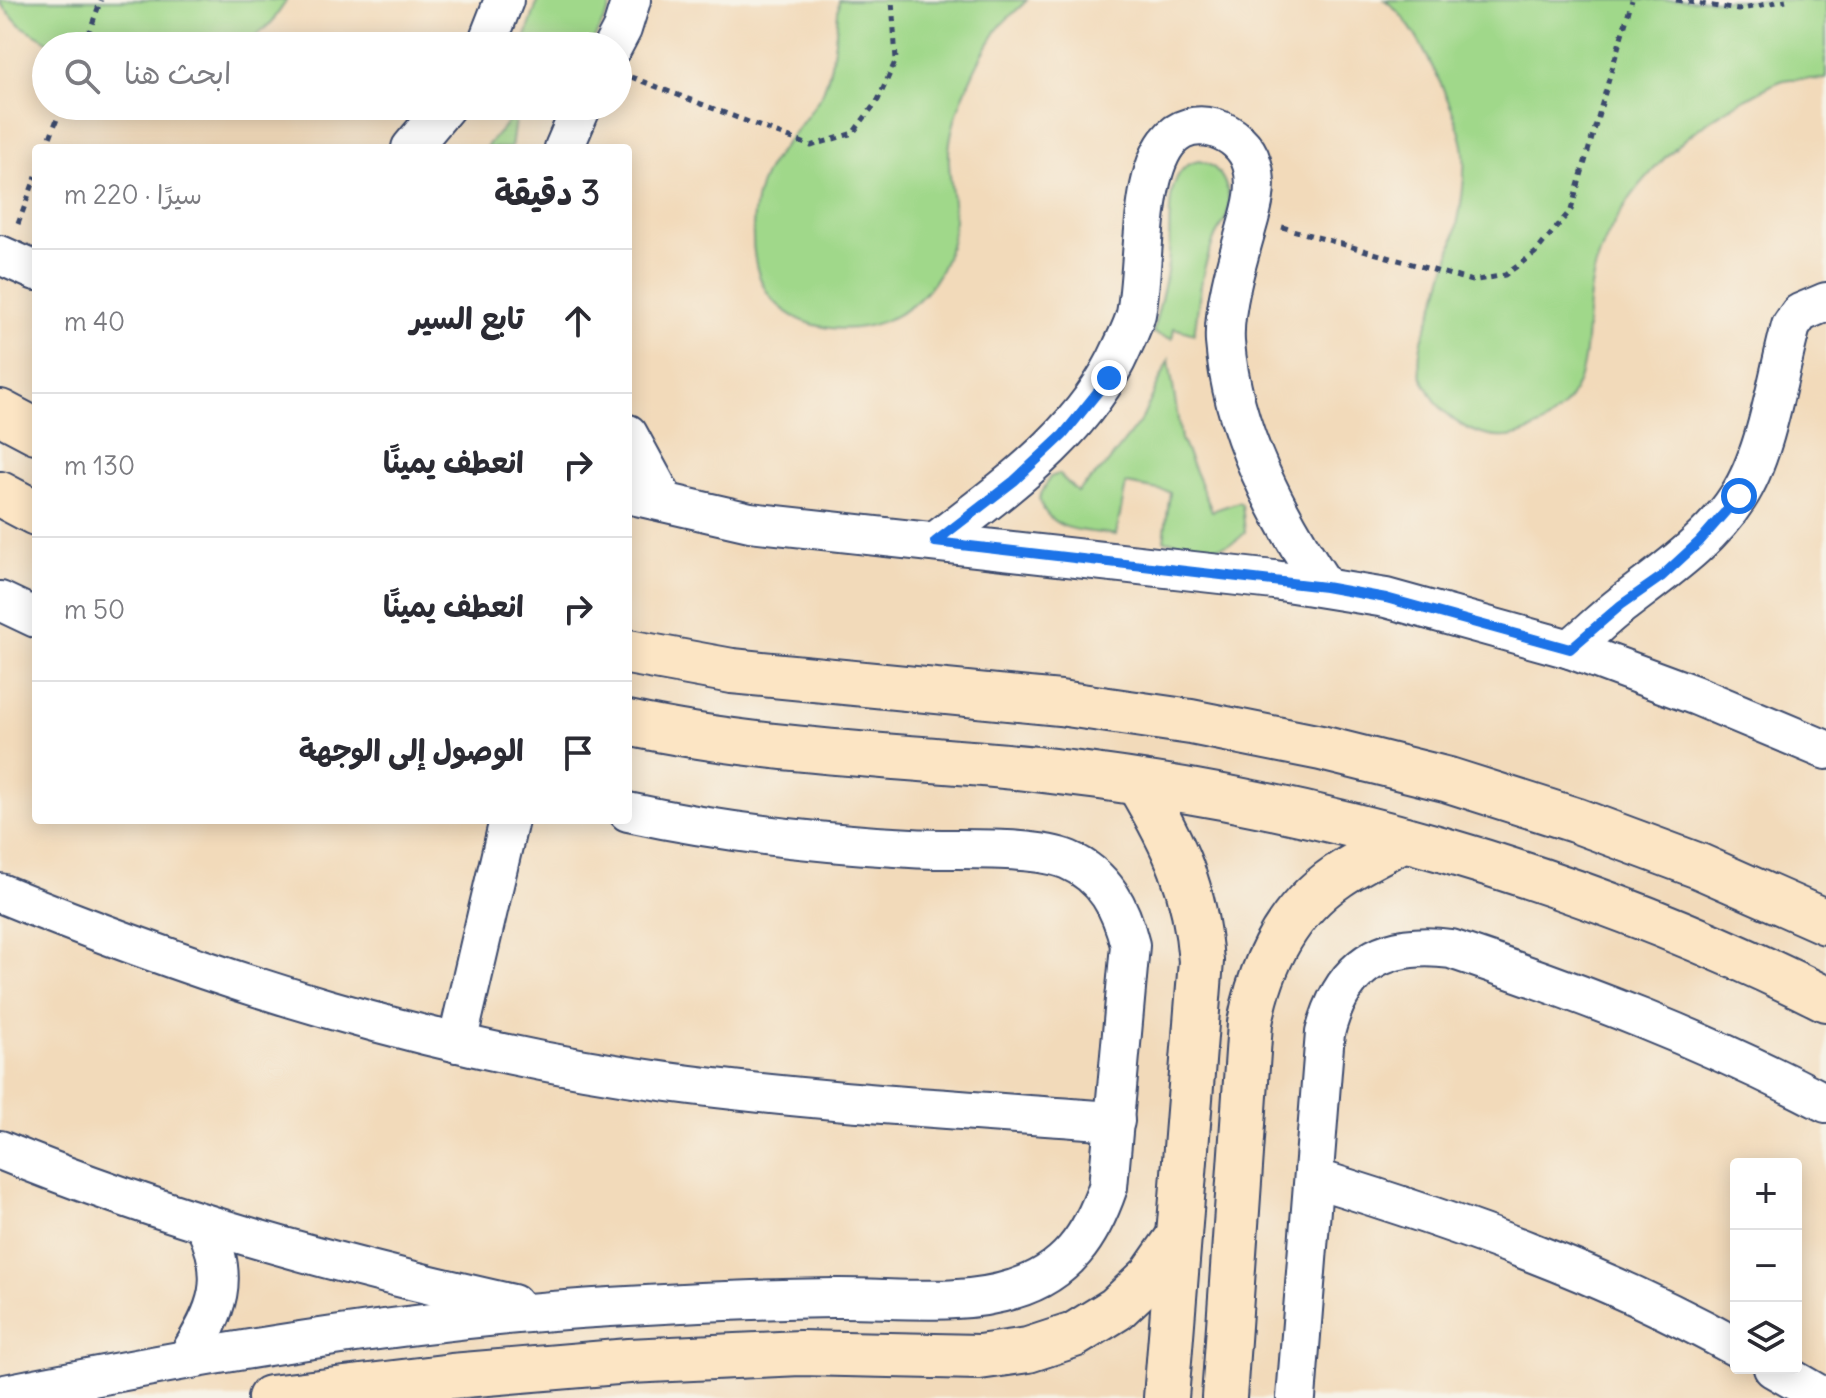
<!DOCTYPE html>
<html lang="ar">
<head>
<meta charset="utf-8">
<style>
	body { margin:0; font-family:Delius,"Playpen Sans Arabic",sans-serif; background:#f7f7f7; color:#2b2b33; direction:rtl }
	.controls { position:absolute; right:24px; bottom:24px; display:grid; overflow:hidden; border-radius:8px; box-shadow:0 4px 20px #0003 }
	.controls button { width:72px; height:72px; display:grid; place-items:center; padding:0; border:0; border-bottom:2px solid #e1e1e2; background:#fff; color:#2b2b33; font:40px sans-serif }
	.stop { position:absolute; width:24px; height:24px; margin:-18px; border:6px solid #1a73e8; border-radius:50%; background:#fff }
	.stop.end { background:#1a73e8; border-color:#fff; box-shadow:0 2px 8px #0008 }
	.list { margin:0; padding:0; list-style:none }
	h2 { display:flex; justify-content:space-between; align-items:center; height:104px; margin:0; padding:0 32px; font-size:34px }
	h2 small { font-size:26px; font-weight:400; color:#7c7c81 }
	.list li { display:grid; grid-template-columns:52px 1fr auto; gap:24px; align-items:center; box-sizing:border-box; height:144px; padding:0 32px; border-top:2px solid #e1e1e2 }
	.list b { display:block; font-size:30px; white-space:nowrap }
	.list em { font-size:26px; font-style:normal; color:#7c7c81 }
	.icon { flex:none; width:44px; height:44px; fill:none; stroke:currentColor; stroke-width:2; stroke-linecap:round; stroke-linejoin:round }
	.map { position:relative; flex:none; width:1826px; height:1398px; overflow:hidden; direction:ltr }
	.search { position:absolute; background:#fff; box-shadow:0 4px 20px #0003; left:32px; top:32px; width:600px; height:88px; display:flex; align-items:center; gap:20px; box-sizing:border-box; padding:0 28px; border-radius:44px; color:#7c7c81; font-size:30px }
	.panel { position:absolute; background:#fff; box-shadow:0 4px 20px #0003; left:32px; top:144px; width:600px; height:680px; border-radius:8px; direction:rtl }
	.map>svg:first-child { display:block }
	.green { fill:#a0d88a; stroke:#5e8474; stroke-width:2 }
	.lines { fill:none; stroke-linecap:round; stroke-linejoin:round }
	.street-casing { stroke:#3b496c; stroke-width:42 }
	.secondary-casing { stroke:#3b496c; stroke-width:48 }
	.path { stroke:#3b496c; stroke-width:5; stroke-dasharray:6 6; stroke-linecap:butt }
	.street { stroke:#fff; stroke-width:38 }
	.secondary { stroke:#fce5c4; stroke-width:44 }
	.route { stroke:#1a73e8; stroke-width:10 }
</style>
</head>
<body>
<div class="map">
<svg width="1826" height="1398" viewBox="0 0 1826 1398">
	<rect width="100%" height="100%" fill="#f7f3e8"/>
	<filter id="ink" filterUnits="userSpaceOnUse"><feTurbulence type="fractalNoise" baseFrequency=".0125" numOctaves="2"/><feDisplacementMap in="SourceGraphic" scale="16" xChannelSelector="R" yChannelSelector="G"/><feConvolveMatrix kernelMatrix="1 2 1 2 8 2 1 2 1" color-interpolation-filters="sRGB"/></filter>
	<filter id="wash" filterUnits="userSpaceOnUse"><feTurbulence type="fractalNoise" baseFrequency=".006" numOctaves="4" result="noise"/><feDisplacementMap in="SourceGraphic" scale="32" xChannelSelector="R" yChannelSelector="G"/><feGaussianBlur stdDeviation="1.8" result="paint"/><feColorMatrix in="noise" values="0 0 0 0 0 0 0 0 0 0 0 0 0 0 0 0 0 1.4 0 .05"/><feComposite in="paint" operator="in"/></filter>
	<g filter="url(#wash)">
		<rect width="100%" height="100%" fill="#f2daba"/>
		<!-- green -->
		<g class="green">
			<path d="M0 0H287L272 22 243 46H56L20 25 0 3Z"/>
			<path d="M538 0H610V9L590 46H523Z"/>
			<path d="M839 0H1027C1018 10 1005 19 997 30 978 59 955 108 950 142 945 173 959 208 952 239 947 258 939 278 925 293 889 334 819 342 778 305 756 285 752 254 753 227 755 159 792 146 821 95 833 74 837 25 839 0Z"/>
			<path d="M1385 0H1826V79C1813 80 1796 77 1784 80 1773 83 1761 91 1751 96 1682 130 1611 200 1593 277 1579 338 1601 396 1532 430 1494 449 1449 427 1430 392 1426 385 1421 378 1420 371 1417 344 1426 331 1434 307 1449 259 1467 204 1464 153 1462 130 1444 89 1433 68 1421 44 1407 17 1385 0Z"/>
			<path d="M516 113 511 148H485Z"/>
			<path d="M1199 161C1223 166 1233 193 1227 215 1225 223 1218 229 1215 237 1211 246 1208 257 1205 266 1199 288 1198 312 1194 334L1174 328 1172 339 1153 333C1158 307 1168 280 1169 253 1171 226 1162 167 1199 161Z"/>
			<path d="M1169 360 1181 439 1212 511 1238 502 1242 504 1245 532C1226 557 1191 544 1164 540L1170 492 1126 484 1116 535C1085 530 1049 534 1039 498L1050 477 1059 474 1077 492 1107 464 1142 419Z"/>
		</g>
	</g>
	<g filter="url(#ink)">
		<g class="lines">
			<!-- street casing -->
			<g class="street-casing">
				<g id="street">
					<path d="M486 46 504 0"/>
					<path d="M613 46 622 29 631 0"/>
					<path d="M411 148 446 106"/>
					<path d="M564 148 582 106"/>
					<path d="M0 255 36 271"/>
					<path d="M628 434 665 502"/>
					<path d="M628 494 750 522 1274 580 1386 598 1570 649 1697 696 1826 750"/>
					<path d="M935 542C1006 487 1085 432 1122 348 1127 337 1133 326 1136 314 1145 267 1139 181 1167 143 1191 111 1242 129 1252 164 1259 186 1252 209 1246 230 1237 261 1223 309 1225 342 1232 430 1277 515 1325 587"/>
					<path d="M0 601 36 618"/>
					<path d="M1570 649C1587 635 1603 619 1621 605 1662 573 1710 541 1738 497 1767 453 1777 377 1791 326L1800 313 1826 302"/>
					<path d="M0 893C215 981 437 1051 668 1082 816 1102 966 1110 1115 1121"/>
					<path d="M457 1043 509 820"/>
					<path d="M0 1150C165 1218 338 1265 513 1304"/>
					<path d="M1314 1178C1460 1223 1603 1273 1736 1347"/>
					<path d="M187 1358C218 1310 231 1279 205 1225"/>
					<path d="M1773 1368 1825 1398"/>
					<path d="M0 1395C202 1355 404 1319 610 1307 685 1302 759 1299 834 1298 891 1297 960 1307 1014 1289 1067 1273 1091 1236 1108 1187L1130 945C1121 908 1105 876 1068 860 1032 845 953 851 911 848 817 843 720 832 628 812"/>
					<path d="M1296 1398 1325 1033C1342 966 1383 940 1451 949 1579 992 1706 1040 1826 1103"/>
				</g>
			</g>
			<!-- secondary casing -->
			<g class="secondary-casing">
				<g id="secondary">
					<path d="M0 412 36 431"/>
					<path d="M0 494 36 513"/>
					<path d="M628 652 732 671 1060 703 1191 722 1321 748 1449 780 1575 820 1699 866 1826 922"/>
					<path d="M628 723C762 752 899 755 1036 769 1308 799 1581 876 1826 999"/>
					<path d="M1138 783C1175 846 1195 887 1201 961L1166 1398"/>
					<path d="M270 1398 452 1376 629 1361 800 1353 979 1357 1028 1350 1074 1335 1116 1309 1151 1276 1179 1236"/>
					<path d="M1224 1398 1250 1023C1261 964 1287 911 1338 876 1358 862 1382 851 1404 839"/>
				</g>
			</g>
			<!-- path -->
			<g class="path">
				<path d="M1676 0 1738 10 1786 0"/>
				<path d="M84 46 101 0"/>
				<path d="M631 77 811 146 853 133 878 100 896 60 892 0"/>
				<path d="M46 148 62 106"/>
				<path d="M18 224 36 176"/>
				<path d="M1282 227 1472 281 1505 275 1535 253 1571 210 1632 0"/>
			</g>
			<!-- street -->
			<use href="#street" class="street"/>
			<!-- secondary -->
			<use href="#secondary" class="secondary"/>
		</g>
	</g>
	<g class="lines" filter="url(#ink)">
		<!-- route -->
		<path class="route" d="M1109 378 1063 435 1014 481 935 542 1325 587 1386 598 1570 649 1621 605 1661 577 1699 542 1739 496"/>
	</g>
</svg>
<div class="controls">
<button>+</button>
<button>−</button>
<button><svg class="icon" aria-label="layers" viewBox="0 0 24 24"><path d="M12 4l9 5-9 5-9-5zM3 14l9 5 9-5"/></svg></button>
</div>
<div class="stop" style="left:1739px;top:496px"></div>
<div class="stop end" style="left:1109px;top:378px"></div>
<div class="search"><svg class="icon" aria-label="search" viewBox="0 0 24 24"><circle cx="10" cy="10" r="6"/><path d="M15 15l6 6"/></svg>ابحث هنا</div>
<section class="panel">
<h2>3 دقيقة<small>سيرًا · 220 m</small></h2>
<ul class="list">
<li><svg class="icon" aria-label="ahead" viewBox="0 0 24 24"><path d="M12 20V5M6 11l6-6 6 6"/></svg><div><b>تابع السير</b></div><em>40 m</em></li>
<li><svg class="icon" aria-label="right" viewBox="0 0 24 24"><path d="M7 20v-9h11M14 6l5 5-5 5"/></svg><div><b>انعطف يمينًا</b></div><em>130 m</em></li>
<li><svg class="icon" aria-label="right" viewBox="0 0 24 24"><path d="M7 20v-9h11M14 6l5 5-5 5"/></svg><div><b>انعطف يمينًا</b></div><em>50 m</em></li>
<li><svg class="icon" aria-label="arrive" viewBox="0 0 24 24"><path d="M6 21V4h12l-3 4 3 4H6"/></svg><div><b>الوصول إلى الوجهة</b></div></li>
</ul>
</section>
</div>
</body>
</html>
